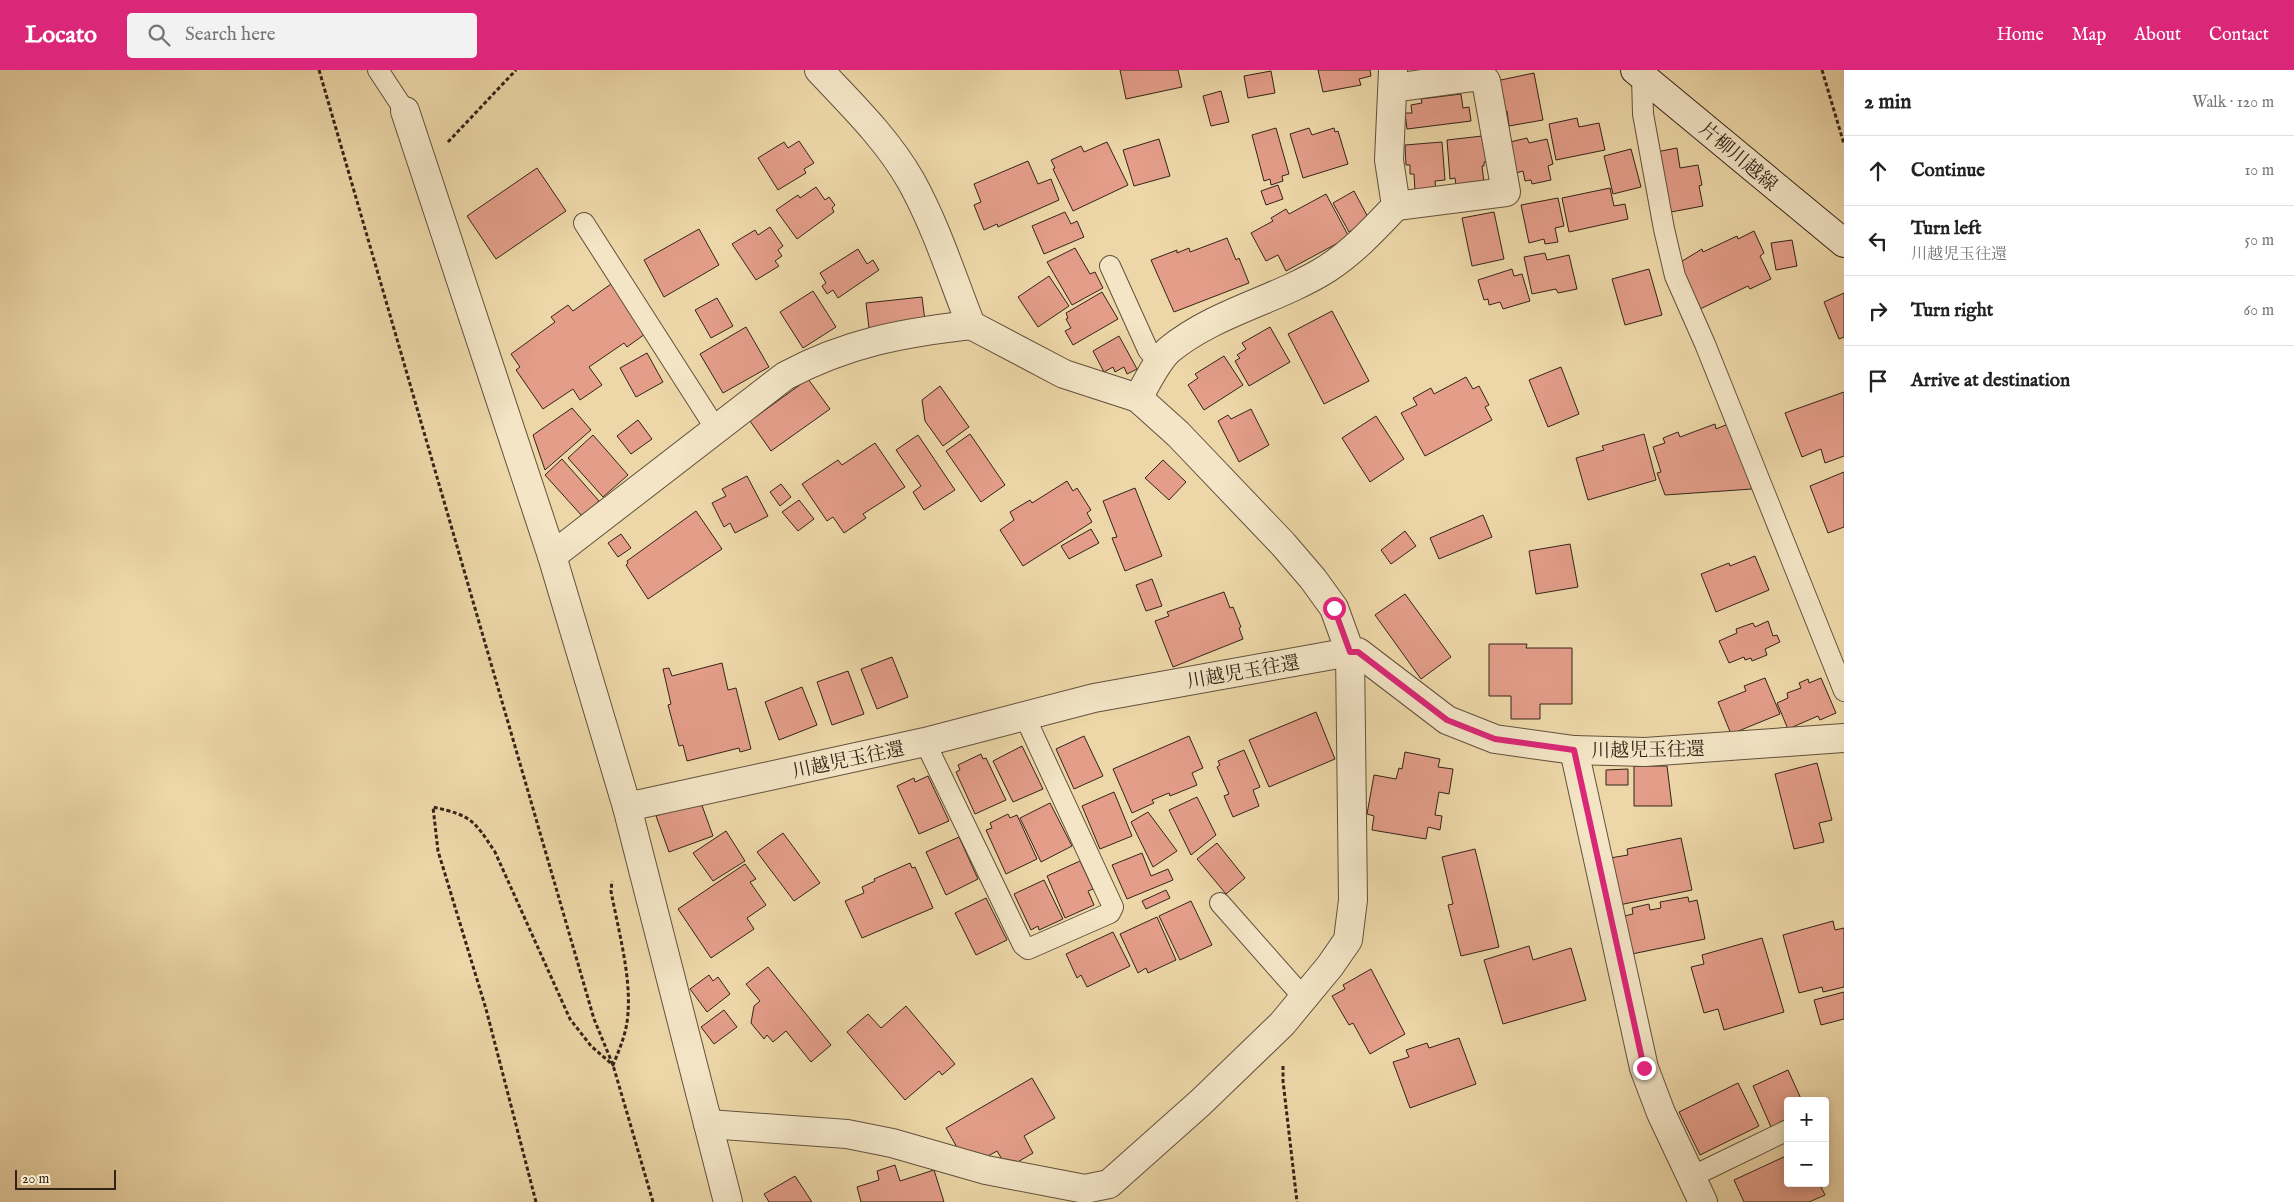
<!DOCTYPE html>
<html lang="en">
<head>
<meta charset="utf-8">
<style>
	body { margin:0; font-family:"IM FELL English","Noto Serif JP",serif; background:#f2f2f2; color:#222 }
	.controls { position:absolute; right:15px; bottom:15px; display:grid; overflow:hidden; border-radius:5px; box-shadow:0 2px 12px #0003 }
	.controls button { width:45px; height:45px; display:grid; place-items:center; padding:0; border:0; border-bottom:1px solid #e0e0e0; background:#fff; color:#222; font:25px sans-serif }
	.scale { position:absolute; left:15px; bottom:12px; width:101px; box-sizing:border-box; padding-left:5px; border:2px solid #342418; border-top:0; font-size:14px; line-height:18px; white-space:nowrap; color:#342418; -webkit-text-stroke:4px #f3e5c6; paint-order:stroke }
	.stop { position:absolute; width:15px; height:15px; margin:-11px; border:4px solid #db2777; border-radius:50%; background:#fff }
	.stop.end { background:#db2777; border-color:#fff; box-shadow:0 1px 5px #0008 }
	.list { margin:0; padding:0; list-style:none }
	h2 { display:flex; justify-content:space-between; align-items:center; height:65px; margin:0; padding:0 20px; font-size:21px }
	h2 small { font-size:16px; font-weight:400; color:#767676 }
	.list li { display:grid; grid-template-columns:32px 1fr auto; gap:15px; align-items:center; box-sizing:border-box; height:70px; padding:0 20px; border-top:1px solid #e0e0e0 }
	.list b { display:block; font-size:19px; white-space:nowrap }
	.list p { margin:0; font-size:16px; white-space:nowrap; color:#767676 }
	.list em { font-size:16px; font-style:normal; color:#767676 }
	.icon { flex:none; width:28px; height:28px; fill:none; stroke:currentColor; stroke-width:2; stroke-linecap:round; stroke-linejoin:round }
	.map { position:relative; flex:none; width:1844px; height:1132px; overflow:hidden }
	header { display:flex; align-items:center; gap:30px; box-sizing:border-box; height:70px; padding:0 25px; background:#db2777; color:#fff }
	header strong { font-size:24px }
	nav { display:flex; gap:28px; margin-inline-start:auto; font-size:18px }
	.search { width:350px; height:45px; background:#f2f2f2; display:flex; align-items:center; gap:12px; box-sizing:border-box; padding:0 18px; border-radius:5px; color:#767676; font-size:19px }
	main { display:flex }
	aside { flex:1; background:#fff }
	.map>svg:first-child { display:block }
	.building { fill:#e39d89; stroke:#342418 }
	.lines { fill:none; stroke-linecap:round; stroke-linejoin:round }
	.lane-casing { stroke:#62513c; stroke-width:22 }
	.street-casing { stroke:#62513c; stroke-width:30 }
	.secondary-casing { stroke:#342418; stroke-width:30 }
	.path { stroke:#342418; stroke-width:3; stroke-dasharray:4 2.5; stroke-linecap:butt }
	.lane { stroke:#f3e5c6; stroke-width:20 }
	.street { stroke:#f3e5c6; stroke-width:28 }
	.secondary { stroke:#f3e5c6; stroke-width:28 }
	.route { stroke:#db2777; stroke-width:6 }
	.labels { text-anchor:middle; stroke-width:4; stroke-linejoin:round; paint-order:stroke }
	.street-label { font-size:19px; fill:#342418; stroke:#f3e5c6 }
</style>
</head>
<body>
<header>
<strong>Locato</strong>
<div class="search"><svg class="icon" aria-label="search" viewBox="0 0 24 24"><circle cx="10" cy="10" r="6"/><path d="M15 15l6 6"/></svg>Search here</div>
<nav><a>Home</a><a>Map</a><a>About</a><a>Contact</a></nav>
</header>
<main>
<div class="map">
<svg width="1844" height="1132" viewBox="0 0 1844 1132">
	<rect width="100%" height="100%" fill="#edd7a8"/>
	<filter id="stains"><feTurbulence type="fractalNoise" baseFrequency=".004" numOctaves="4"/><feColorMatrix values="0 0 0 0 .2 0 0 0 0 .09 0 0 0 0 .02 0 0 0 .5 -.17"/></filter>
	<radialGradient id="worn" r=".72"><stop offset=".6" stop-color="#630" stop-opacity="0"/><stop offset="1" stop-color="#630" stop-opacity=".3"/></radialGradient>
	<!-- building -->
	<g class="building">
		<path d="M1120 0H1178L1182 17 1126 29Z"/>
		<path d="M1318 0H1370L1371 6 1359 9 1361 15 1323 22Z"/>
		<path d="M1271 1 1275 23 1248 28 1244 6Z"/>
		<path d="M1534 3 1543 50 1509 56 1507 41 1502 42 1496 11Z"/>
		<path d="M1221 21 1229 52 1211 56 1203 26Z"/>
		<path d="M1461 24 1463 38 1469 37 1471 51 1407 59 1405 43H1412L1411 35 1422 33 1421 29Z"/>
		<path d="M1577 48 1579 57 1599 53 1605 80 1556 90 1549 54Z"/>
		<path d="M1276 58 1289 104 1282 106 1283 111 1271 115 1270 109 1264 111 1252 65Z"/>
		<path d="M1309 58 1312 65 1334 58 1335 62 1338 61 1348 94 1303 108 1290 64Z"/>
		<path d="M1482 66V70L1485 69 1487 92H1484V96H1482L1484 113 1456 116 1455 108 1450 109 1447 70Z"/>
		<path d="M1527 68 1529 73 1547 69 1553 94 1548 96 1551 110 1532 114 1531 110 1525 111 1523 101 1516 103 1506 73Z"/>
		<path d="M1159 69 1170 106 1134 116 1123 80Z"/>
		<path d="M799 71 814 93 804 99 806 103 778 120 758 88 784 72 788 78Z"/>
		<path d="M1107 72 1128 115 1073 141 1053 99 1055 98 1051 90 1081 76 1084 82Z"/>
		<path d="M1442 72 1445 110 1435 111 1436 120 1415 122 1414 104H1410V95H1406L1405 75Z"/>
		<path d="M1677 78 1680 98 1698 95 1702 115 1699 116 1703 136 1671 142 1656 82Z"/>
		<path d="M1631 79 1641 117 1613 124 1604 86Z"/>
		<path d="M1028 91 1038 114 1051 109 1059 130 998 157 997 154 984 160 974 135 981 132 974 114Z"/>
		<path d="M537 98 566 141 496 189 467 146Z"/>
		<path d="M1278 115 1283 129 1266 135 1261 121Z"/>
		<path d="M816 117 825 130 829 127 835 135 832 138 834 142 797 169 776 140 798 125 800 128Z"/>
		<path d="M1610 118 1614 136 1625 134 1628 149 1569 162 1562 128Z"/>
		<path d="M1354 121 1370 151 1349 162 1333 133Z"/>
		<path d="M1326 124 1349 167 1286 201 1278 185 1266 191 1251 163 1273 151 1271 148 1286 139 1289 144Z"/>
		<path d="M1558 128 1564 156 1555 158 1558 172 1545 174 1544 169 1529 173 1521 135Z"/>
		<path d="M1065 142 1071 154 1077 151 1084 167 1044 184 1032 156Z"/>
		<path d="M1494 142 1504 189 1472 196 1462 148Z"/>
		<path d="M770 157 783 176 778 180 782 186 775 191 779 196 756 210 732 174 755 160 758 165Z"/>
		<path d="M699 159 719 195 664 227 644 190Z"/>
		<path d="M1754 161 1764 183 1760 186 1771 209 1750 219 1748 216 1700 239 1679 193 1702 179 1703 182 1737 166 1738 169Z"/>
		<path d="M1227 168 1236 190 1239 188 1249 213 1174 242 1151 190 1177 180V183L1189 178 1190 182Z"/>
		<path d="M1792 170 1797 196 1776 200 1771 173Z"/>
		<path d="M1075 178 1090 204 1095 202 1103 218 1072 235 1047 192Z"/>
		<path d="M858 179 867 194 873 190 879 200 838 228 833 220 827 224 822 216 826 213 820 203Z"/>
		<path d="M1545 183 1547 190 1569 185 1577 219 1558 223 1556 219 1532 224 1524 187Z"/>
		<path d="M1512 199 1514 206 1522 204 1530 231 1503 239 1500 232 1489 235 1488 229 1484 230 1478 210Z"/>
		<path d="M1649 199 1662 245 1625 255 1612 209Z"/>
		<path d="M1049 206 1069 236 1038 257 1018 227Z"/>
		<path d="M611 214 645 264 627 277 624 273 589 297 602 315 580 330 573 319 543 339 516 300 520 297 511 284 555 252 551 247 568 235 573 241Z"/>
		<path d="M813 221 836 257 803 278 780 242Z"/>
		<path d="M1102 222 1118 249 1073 275 1065 261 1071 258 1066 249 1068 248 1066 243Z"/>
		<path d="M1844 223V267L1839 269 1824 232Z"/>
		<path d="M922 227 925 251 869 258 866 233Z"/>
		<path d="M717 228 733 256 711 268 695 240Z"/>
		<path d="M1332 241 1369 311 1324 334 1288 264Z"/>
		<path d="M746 257 769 297 723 323 700 284Z"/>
		<path d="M1270 257 1290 292 1249 316 1235 291 1240 288 1237 285 1246 279 1242 273Z"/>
		<path d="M1119 266 1137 299 1127 304 1124 297 1115 302 1113 297 1104 302 1093 281Z"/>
		<path d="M647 283 663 312 636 327 620 298Z"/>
		<path d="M1224 286 1243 315 1204 340 1188 315 1198 308 1195 304Z"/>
		<path d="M1561 297 1579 344 1548 357 1529 310Z"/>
		<path d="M1466 307 1473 319 1479 316 1489 335 1485 337 1492 350 1425 386 1401 343 1417 335 1413 328 1431 318 1434 324Z"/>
		<path d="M808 309 830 339 771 381 750 351Z"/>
		<path d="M940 316 969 357 943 376 925 351 922 330Z"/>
		<path d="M1844 322V386L1825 393 1821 379 1802 387 1785 343Z"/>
		<path d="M572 338 591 360 545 400 533 365Z"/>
		<path d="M1251 339 1269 375 1239 392 1218 351 1228 345 1231 349Z"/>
		<path d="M1376 346 1404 389 1370 412 1342 368Z"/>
		<path d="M638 350 652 369 631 384 617 366Z"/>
		<path d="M1715 354 1716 359 1728 354 1752 419 1665 425 1657 403 1661 402 1653 377 1665 373 1663 368 1678 362 1680 367Z"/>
		<path d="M970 364 1005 415 981 432 946 381Z"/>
		<path d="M1644 364 1656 410 1588 430 1576 388 1604 380 1602 376Z"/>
		<path d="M593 365 628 405 603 427 568 388Z"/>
		<path d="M918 365 955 420 924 440 913 422 921 416 896 380Z"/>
		<path d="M875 373 905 417 863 444 866 448 844 463 833 447 827 451 802 414 838 390 842 395Z"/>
		<path d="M562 389 599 431 582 446 545 405Z"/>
		<path d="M1163 390 1186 412 1169 430 1145 408Z"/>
		<path d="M1844 402V457L1828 463 1810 416Z"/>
		<path d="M747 406 768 446 735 463 730 453 724 457 712 433 726 426 722 419Z"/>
		<path d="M1067 411 1073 421 1077 418 1091 440 1087 443 1092 452 1023 496 1000 460 1014 450 1010 442 1030 430 1032 433Z"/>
		<path d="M781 414 791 427 780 436 770 422Z"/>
		<path d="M1135 418 1162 486 1125 501 1112 468 1117 467 1103 431Z"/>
		<path d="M799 430 814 449 798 461 782 442Z"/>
		<path d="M696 441 722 479 648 529 626 495 628 493 627 491Z"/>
		<path d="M1483 445 1492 467 1439 489 1430 468Z"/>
		<path d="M1091 459 1099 473 1069 489 1061 476Z"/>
		<path d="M1405 461 1416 476 1391 494 1381 480Z"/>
		<path d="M621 464 631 478 618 487 608 473Z"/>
		<path d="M1570 474 1578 517 1536 524 1529 481Z"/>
		<path d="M1755 486 1769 520 1716 542 1701 504 1729 493 1730 496Z"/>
		<path d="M1152 509 1162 536 1146 541 1136 515Z"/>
		<path d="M1224 522 1230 538 1233 537 1241 557 1239 558 1243 569 1173 597 1155 551 1169 546 1167 542Z"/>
		<path d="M1405 524 1451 587 1421 609 1375 545Z"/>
		<path d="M1768 551 1773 566 1777 565 1780 572 1765 579 1767 585 1752 591 1751 588 1745 590 1744 587 1729 593 1719 571 1737 563 1736 559 1753 553 1755 557Z"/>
		<path d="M1489 574H1527L1526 578H1572V634H1540V649H1511V626H1489Z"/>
		<path d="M892 587 908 627 877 639 861 599Z"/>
		<path d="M722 593 728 620 736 618 751 679 740 682 739 678 687 691 683 675 679 676 668 635 671 634 663 599 669 598 672 606Z"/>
		<path d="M848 601 864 644 832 655 817 612Z"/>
		<path d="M1765 608 1780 644 1731 664 1718 632 1746 621 1744 616Z"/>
		<path d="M1821 608 1836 643 1820 650 1818 646 1788 659 1777 633 1788 628 1787 623 1801 618 1799 613 1808 609 1809 613Z"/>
		<path d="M802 617 817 655 779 670 765 632Z"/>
		<path d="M1316 642 1335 689 1269 717 1249 670Z"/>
		<path d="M1084 666 1103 706 1074 719 1056 679Z"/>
		<path d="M1189 666 1203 698 1192 703 1197 715 1170 726 1169 723 1152 730 1154 733 1132 743 1113 699Z"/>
		<path d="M1022 676 1043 719 1013 732 993 691Z"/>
		<path d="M1244 680 1260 717 1253 720 1259 736 1233 747 1224 726 1229 724 1217 697 1220 695 1218 691Z"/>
		<path d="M1405 682 1440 689 1438 697 1453 699 1449 724 1439 722 1435 745 1442 746 1440 760 1428 757 1426 769 1372 760 1374 746 1367 744 1374 705 1396 709 1399 698 1402 699Z"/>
		<path d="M981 684 983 689 986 688 1006 730 975 744 956 702 960 700 958 695Z"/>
		<path d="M1817 693 1832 750 1819 753 1824 772 1794 779 1775 704Z"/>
		<path d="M1634 696H1667L1672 736H1634Z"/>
		<path d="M1628 699V715H1606V700Z"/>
		<path d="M928 706 949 751 919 764 897 716 914 708 915 712Z"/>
		<path d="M1114 722 1132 766 1100 779 1082 736Z"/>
		<path d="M1197 727 1216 765 1191 785 1169 740Z"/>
		<path d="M700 730 713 766 669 782 656 746Z"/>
		<path d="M1050 733 1072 776 1041 792 1020 748Z"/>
		<path d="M1148 742 1177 781 1153 797 1131 752Z"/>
		<path d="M1008 744 1010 748 1017 745 1037 789 1006 804 986 760 992 758 990 753Z"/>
		<path d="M726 761 745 791 713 811 693 783Z"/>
		<path d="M783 763 820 813 794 831 757 782Z"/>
		<path d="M959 767 978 809 946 825 926 782Z"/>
		<path d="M1681 768 1692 820 1619 835 1610 788 1628 785 1627 779Z"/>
		<path d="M1217 773 1245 808 1226 824 1197 789Z"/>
		<path d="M1475 779 1499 877 1461 886 1448 835 1453 834 1442 787Z"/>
		<path d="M1142 783 1151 806 1168 799 1173 810 1127 829 1112 795Z"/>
		<path d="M1080 791 1093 819 1088 821 1094 835 1065 848 1047 806Z"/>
		<path d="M910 793 912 798 915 797 933 838 862 868 845 831 864 823 862 817 875 811 874 809Z"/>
		<path d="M745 794 756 809 750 812 766 835 747 848 754 859 711 888 678 839Z"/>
		<path d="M1044 810 1063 849 1039 860 1038 856 1031 860 1014 824Z"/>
		<path d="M1166 820 1170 828 1146 839 1142 831Z"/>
		<path d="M1688 827 1689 832 1697 830 1705 869 1627 885 1620 847 1633 844 1632 838 1649 834 1650 840 1661 838 1660 832Z"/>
		<path d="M986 828 1007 870 976 885 955 843Z"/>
		<path d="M1191 831 1212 875 1180 890 1159 846Z"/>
		<path d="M1157 847 1176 890 1148 903 1146 898 1138 903 1120 864Z"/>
		<path d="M1833 851 1835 860 1844 858V917L1823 922 1822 917 1799 923 1783 865Z"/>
		<path d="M1113 862 1130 896 1087 917 1081 905 1077 908 1066 884Z"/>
		<path d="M1762 868 1784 942 1724 960 1718 939 1704 943 1691 897 1704 894 1702 885Z"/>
		<path d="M1529 876 1533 890 1571 878 1586 930 1503 954 1484 890Z"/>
		<path d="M768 897 831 975 811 992 786 961 773 972 767 965 764 969 751 953 754 936 760 931 746 914Z"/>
		<path d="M1371 899 1405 964 1370 984 1353 953 1349 955 1332 926 1345 919 1343 915Z"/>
		<path d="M709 905 713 911 718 907 730 924 707 942 690 919Z"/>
		<path d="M1844 922V949L1821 955 1814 930Z"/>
		<path d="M906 936 955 994 942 1005 939 1001 905 1030 847 962 868 944 881 958Z"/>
		<path d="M724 940 737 957 714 974 701 957Z"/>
		<path d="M1459 968 1476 1014 1410 1038 1393 992 1409 987 1406 980 1427 973 1429 978Z"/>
		<path d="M1788 1000 1802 1031H1788V1050L1771 1057 1753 1016Z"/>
		<path d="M1032 1008 1055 1048 1024 1066 1033 1083 1016 1093 1003 1091 997 1081 988 1086 958 1079 946 1058Z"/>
		<path d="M1738 1013 1759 1056 1700 1085 1679 1042Z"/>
		<path d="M1788 1085V1113H1819L1825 1125 1809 1132H1744L1734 1110Z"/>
		<path d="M895 1095 900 1111 934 1100 944 1132H861L857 1117 879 1110 877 1101Z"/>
		<path d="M795 1106 812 1132H769L764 1124Z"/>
	</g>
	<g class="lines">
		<!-- lane casing -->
		<g class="lane-casing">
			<g id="lane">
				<path d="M378 0 405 41"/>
				<path d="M1642 6 1643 44 1664 159 1675 206 1705 274 1844 621"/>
				<path d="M584 153 716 359"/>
				<path d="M1110 196 1148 280 1159 293"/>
				<path d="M925 672 1023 875 1028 879 1110 843 1113 837 1025 647"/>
				<path d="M1220 833 1304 928"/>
				<path d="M1691 1107 1788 1060"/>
			</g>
		</g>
		<!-- street casing -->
		<g class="street-casing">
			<g id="street">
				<path d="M819 0C852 35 887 69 911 111 936 156 952 207 971 255L1064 304 1138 328C1147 313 1156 292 1169 280 1215 242 1278 230 1328 198 1354 181 1375 158 1396 136L1389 90 1393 0"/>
				<path d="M1393 18 1481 6 1486 11 1506 122 1396 136"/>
				<path d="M405 41 552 486 627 737 728 1132"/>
				<path d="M552 486 785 306C847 273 901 263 971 255"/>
				<path d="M1574 680 1644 998 1661 1043 1703 1132"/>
				<path d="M627 737 925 672 1094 628 1350 582H1358L1447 650 1495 669 1574 680 1645 682 1844 668"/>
				<path d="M708 1054 847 1064 892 1073 986 1100 1085 1119 1109 1114 1200 1033 1282 954 1330 896 1348 870 1353 830 1350 582 1334 538 1313 509 1283 474 1178 364 1138 328"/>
			</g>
		</g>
		<!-- secondary casing -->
		<g class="secondary-casing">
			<path id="secondary" d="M1635 0 1844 173"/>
		</g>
		<!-- path -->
		<g class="path">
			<path d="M319 0 594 949 613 995 653 1132"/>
			<path d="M1822 0 1844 74"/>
			<path d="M448 72 516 0"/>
			<path d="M1283 996V1011L1297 1132"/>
			<path d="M536 1132 486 939 438 781 433 737C472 746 473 749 495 782L570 949 591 976 613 995C620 978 627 962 628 943 631 905 618 859 611 821L612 811"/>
		</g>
		<!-- lane -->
		<use href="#lane" class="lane"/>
		<!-- street -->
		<use href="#street" class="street"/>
		<!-- secondary -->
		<use href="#secondary" class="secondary"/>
	</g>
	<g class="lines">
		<!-- route -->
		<path class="route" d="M1334 538 1350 582H1358L1447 650 1495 669 1574 680 1644 998"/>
	</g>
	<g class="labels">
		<!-- street labels -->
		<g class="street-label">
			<text transform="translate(1739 86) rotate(40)" y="7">片柳川越線</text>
			<text transform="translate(1243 601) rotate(-10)" y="7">川越児玉往還</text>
			<text transform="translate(1648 679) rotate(-1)" y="7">川越児玉往還</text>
			<text transform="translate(848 689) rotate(-12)" y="7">川越児玉往還</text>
		</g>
	</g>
	<rect width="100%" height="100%" filter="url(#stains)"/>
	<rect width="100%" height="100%" fill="url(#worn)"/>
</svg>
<div class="controls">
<button>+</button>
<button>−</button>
</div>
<div class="scale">20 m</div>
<div class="stop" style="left:1334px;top:538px"></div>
<div class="stop end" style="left:1644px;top:998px"></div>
</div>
<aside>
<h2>2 min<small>Walk · 120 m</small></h2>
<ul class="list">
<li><svg class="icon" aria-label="ahead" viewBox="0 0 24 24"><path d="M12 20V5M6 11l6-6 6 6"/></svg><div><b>Continue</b></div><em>10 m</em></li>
<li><svg class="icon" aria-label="left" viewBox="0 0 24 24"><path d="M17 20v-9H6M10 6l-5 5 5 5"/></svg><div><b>Turn left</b><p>川越児玉往還</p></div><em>50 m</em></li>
<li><svg class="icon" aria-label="right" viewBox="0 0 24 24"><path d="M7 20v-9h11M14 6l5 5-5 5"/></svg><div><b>Turn right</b></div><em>60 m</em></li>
<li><svg class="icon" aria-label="arrive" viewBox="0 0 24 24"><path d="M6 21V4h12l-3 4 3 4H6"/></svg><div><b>Arrive at destination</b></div></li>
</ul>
</aside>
</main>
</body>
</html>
